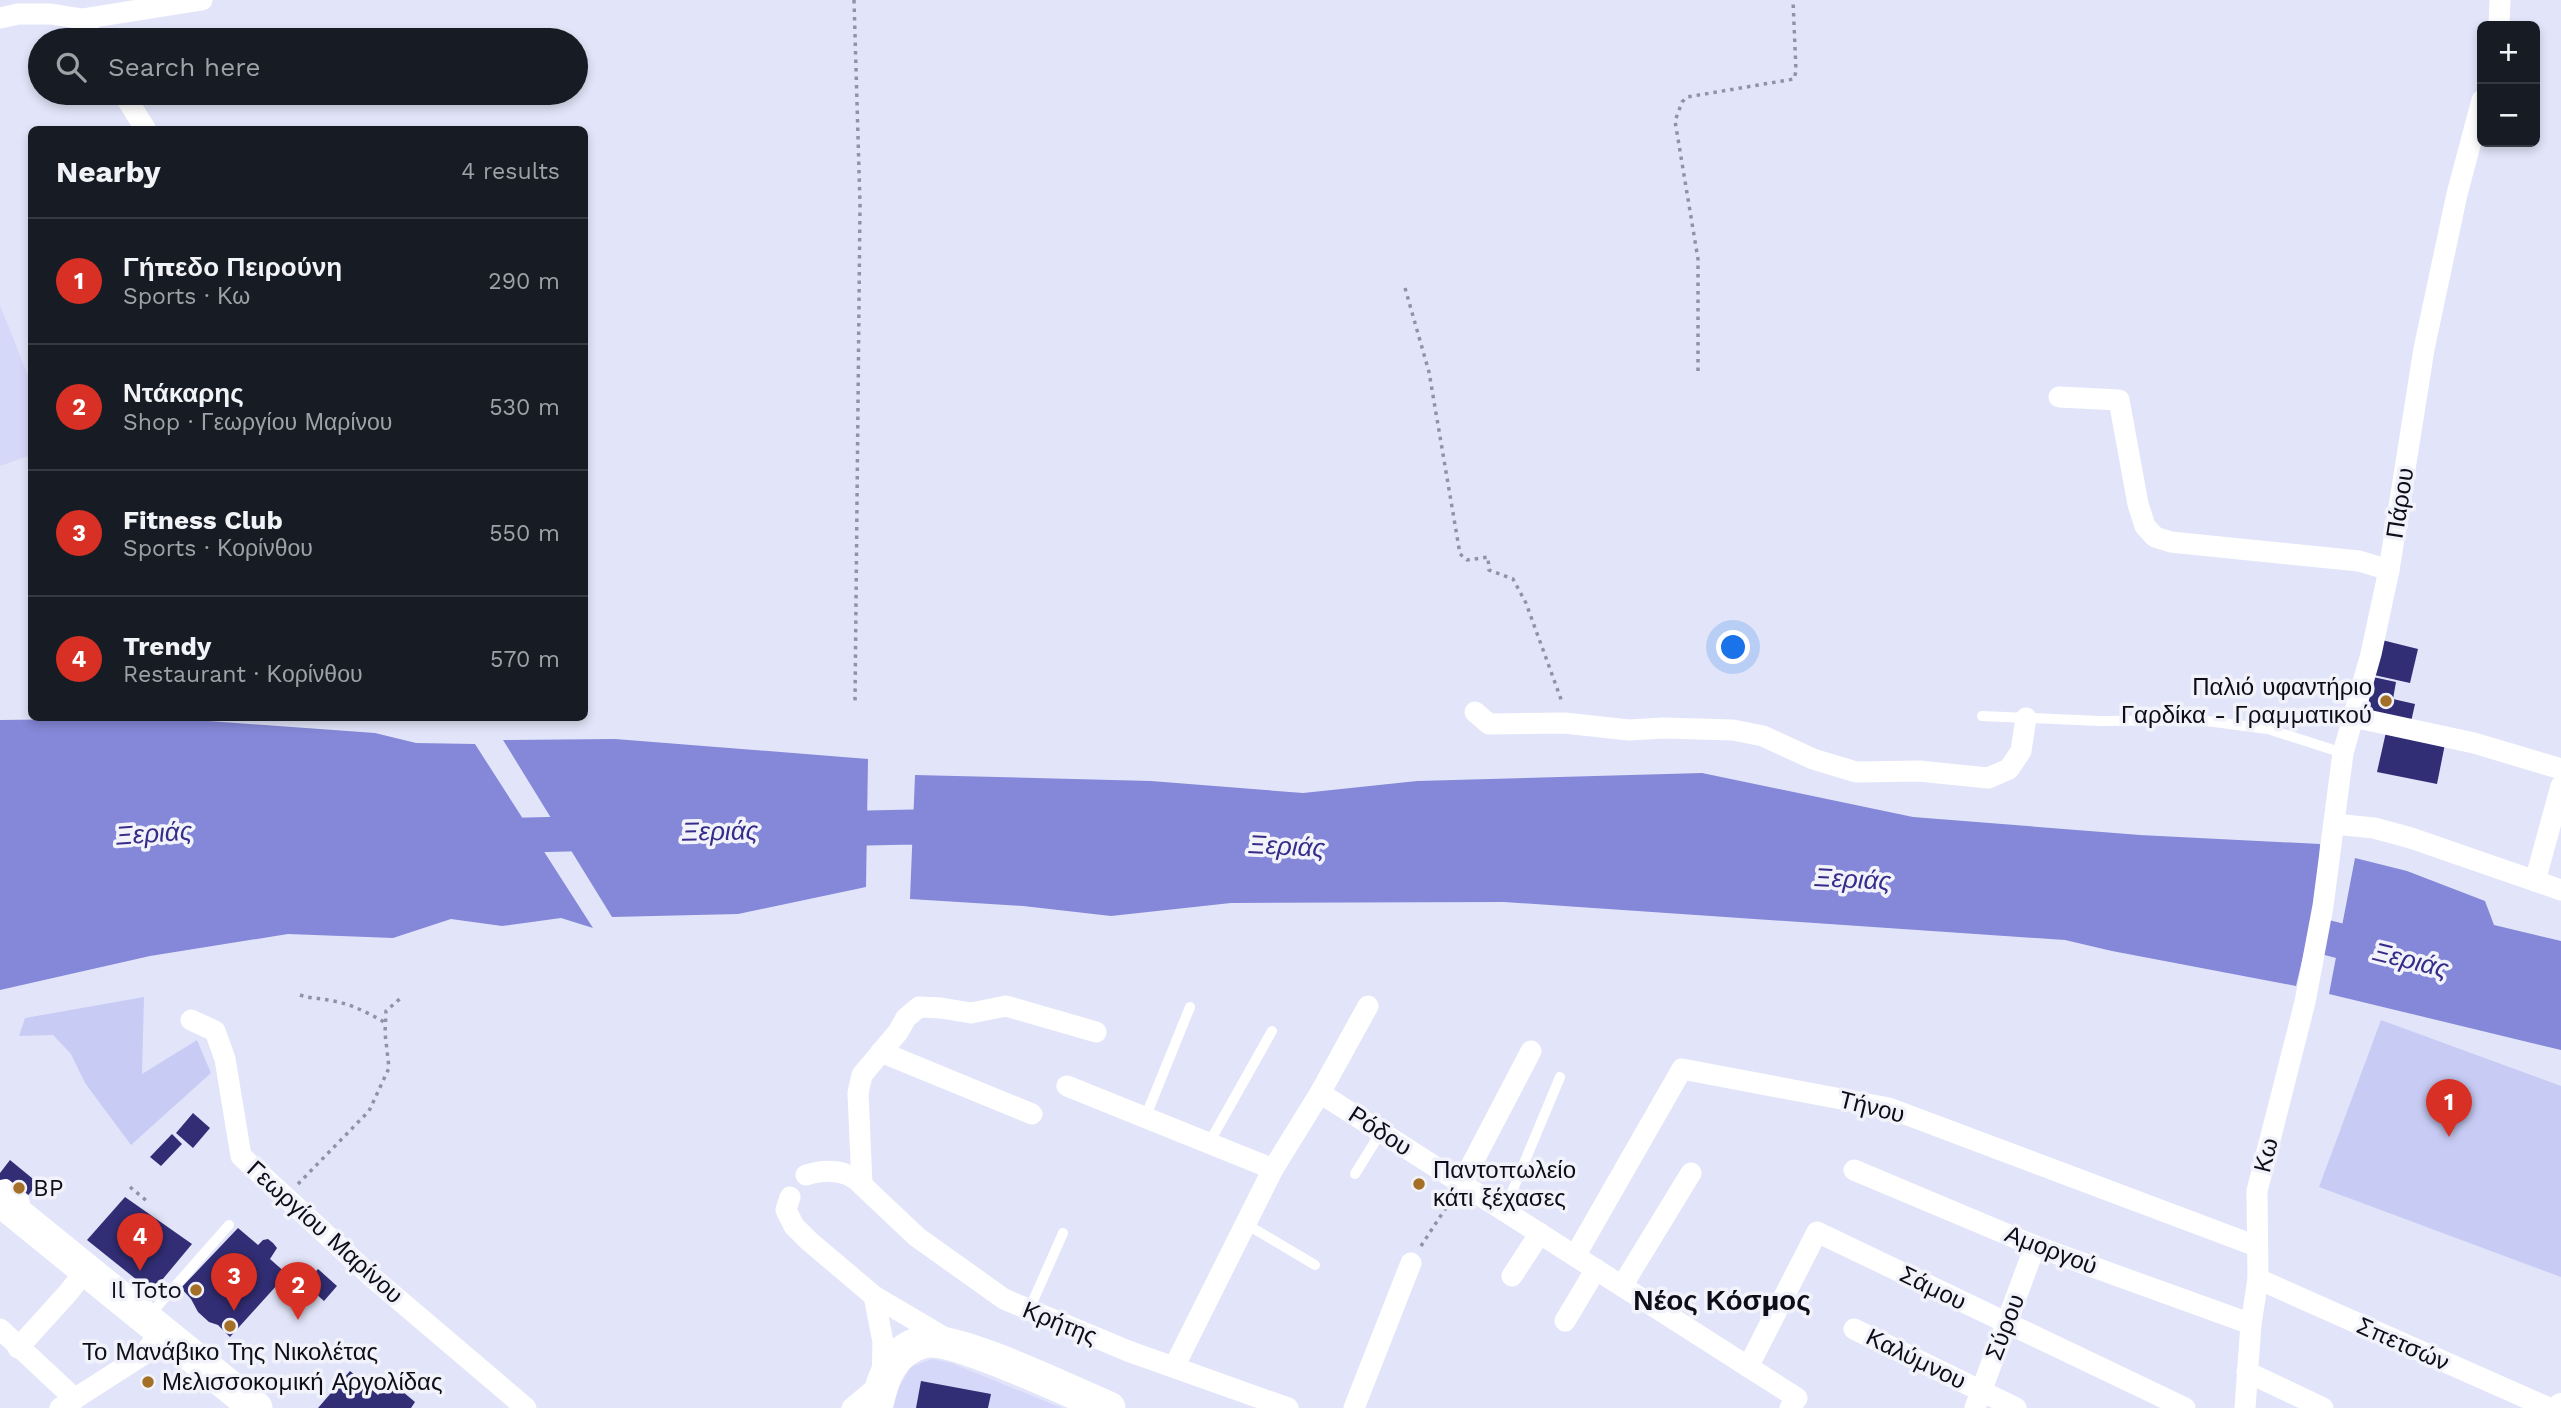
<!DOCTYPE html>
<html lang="en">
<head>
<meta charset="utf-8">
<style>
	body { margin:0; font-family:"Work Sans",sans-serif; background:#20242c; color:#f1f3f6 }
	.controls { position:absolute; right:21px; top:21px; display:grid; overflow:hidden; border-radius:10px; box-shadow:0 4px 10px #0003 }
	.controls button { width:63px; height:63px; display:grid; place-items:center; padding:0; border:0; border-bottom:2px solid #363941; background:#171b24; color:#f1f3f6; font:35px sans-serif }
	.you { position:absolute; left:1734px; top:648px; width:24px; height:24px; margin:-18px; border:5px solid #fff; border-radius:50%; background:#1a73e8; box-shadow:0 0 0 10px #1a73e833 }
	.badge { display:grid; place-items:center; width:46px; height:46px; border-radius:50%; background:#d93025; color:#fff; font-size:23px; font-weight:700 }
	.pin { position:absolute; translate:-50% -58px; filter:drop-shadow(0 2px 4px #0008) }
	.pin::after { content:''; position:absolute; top:37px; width:24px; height:21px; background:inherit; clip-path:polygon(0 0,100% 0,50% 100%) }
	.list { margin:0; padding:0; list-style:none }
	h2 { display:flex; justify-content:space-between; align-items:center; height:91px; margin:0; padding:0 28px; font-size:30px }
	h2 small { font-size:23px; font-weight:400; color:#9ea1a6 }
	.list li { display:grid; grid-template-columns:46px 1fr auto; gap:21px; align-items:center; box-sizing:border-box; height:126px; padding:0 28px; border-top:2px solid #363941 }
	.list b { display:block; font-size:26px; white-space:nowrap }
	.list p { margin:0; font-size:23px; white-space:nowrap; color:#9ea1a6 }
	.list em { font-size:23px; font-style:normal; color:#9ea1a6 }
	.icon { flex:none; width:38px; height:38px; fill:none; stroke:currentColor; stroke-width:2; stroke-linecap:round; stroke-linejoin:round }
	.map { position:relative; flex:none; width:2561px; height:1408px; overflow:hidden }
	.search { position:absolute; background:#171b24; box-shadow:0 4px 10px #0003; left:28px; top:28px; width:560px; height:77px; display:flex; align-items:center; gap:18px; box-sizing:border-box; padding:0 24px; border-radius:38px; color:#9ea1a6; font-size:26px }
	.panel { position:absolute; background:#171b24; box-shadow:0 4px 10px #0003; left:28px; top:126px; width:560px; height:595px; border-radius:10px }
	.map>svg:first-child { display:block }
	.built { fill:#d5d8f9 }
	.green { fill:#c8ccf5 }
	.water { fill:#8588d8 }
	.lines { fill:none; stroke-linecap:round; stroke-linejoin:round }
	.river { stroke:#8588d8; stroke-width:35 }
	.building { fill:#322e76 }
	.path { stroke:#9193a4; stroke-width:3.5; stroke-dasharray:3.5 5; stroke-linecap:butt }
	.service { stroke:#fff; stroke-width:10 }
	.minor { stroke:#fff; stroke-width:21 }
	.tertiary { stroke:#fff; stroke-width:26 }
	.primary { stroke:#fff; stroke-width:33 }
	.poi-dot { fill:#a47028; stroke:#f2f3fa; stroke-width:2.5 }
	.labels { text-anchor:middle; stroke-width:7; stroke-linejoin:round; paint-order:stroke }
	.street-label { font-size:24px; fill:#0e0e1a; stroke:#f2f3fa }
	.poi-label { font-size:24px; fill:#0e0e1a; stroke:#f2f3fa; text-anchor:start }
	.water-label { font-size:26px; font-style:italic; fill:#372c8a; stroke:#f2f3fa }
	.quarter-label { font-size:28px; font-weight:bold; fill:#0e0e1a; stroke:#f2f3fa }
</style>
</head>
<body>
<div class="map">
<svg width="2561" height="1408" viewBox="0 0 2561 1408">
	<rect width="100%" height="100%" fill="#e2e5f9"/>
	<!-- built -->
	<g class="built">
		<path d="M0 305 32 386 31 455 0 466Z"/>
		<path d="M932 1359 951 1363 1062 1408H893L899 1387 911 1367Z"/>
	</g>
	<!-- green -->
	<g class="green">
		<path d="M144 997 142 1074 197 1040 211 1073 131 1145 85 1083 71 1054 53 1035 19 1036 25 1018Z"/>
		<path d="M2381 1020 2561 1086V1277L2319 1187Z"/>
	</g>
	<!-- water -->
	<g class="water">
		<path d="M168 718 375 733 416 743 475 744 593 928 561 918 502 926 451 919 393 938 288 934 150 956 0 990V720Z"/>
		<path d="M615 739 868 759 866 887 738 914 612 917 503 740Z"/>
		<path d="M1702 773 1913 817 2140 835 2320 844 2318 894 2296 986 2112 951 2065 940 1504 902 1231 903 1111 916 1023 906 910 899 915 775 1151 781 1303 793 1417 781Z"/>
		<path d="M2355 858 2407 871 2485 901 2494 925 2561 941V1050L2329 994Z"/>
	</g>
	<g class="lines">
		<!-- river -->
		<g class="river">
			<path d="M821 829 913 827 961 829"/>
			<path d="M485 836 607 833"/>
			<path d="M2282 926 2383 952"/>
		</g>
	</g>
	<!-- building -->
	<g class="building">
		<path d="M2382 640 2418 649 2410 683 2374 675Z"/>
		<path d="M2373 677 2396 682 2393 699 2415 704 2411 722 2366 713Z"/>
		<path d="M2386 732 2445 744 2437 784 2377 772Z"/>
		<path d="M193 1113 210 1128 193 1148 176 1133Z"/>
		<path d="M172 1134 182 1144 161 1166 150 1157Z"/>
		<path d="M10 1160 38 1183 22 1203 0 1186V1173Z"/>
		<path d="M125 1197 192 1244 152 1292 87 1240Z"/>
		<path d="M238 1228 258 1245 263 1240 268 1239 273 1243 277 1248 270 1259 287 1274 230 1337 218 1325 209 1322 198 1312 191 1299 181 1288Z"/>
		<path d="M318 1269 337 1286 324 1301 305 1284Z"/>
		<path d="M350 1371 378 1395 390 1381 415 1402 411 1408H318Z"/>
		<path d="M921 1381 991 1394 988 1408H916Z"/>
	</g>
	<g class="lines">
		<!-- path -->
		<g class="path">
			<path d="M854 0 860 204 855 703"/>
			<path d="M1405 288 1429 372 1460 554 1467 560 1488 557 1489 570 1513 579 1526 603 1562 702"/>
			<path d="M1698 371V259L1675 121 1682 102 1687 97 1794 79 1796 71 1793 0"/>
			<path d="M300 995C311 999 322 998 333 1001 352 1004 370 1014 386 1023"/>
			<path d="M298 1184 369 1111 389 1068 385 1033 386 1011 402 997"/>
			<path d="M130 1187 148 1202"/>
			<path d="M1421 1246 1451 1200"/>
		</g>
		<!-- service -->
		<g class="service">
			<path d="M1982 716 2100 721 2199 720 2268 729 2343 753"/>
			<path d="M1145 1118 1190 1007"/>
			<path d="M1209 1143 1272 1031"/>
			<path d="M1355 1174 1381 1132"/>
			<path d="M0 1185 6 1184 24 1198 27 1213"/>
			<path d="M1504 1211 1560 1077"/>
			<path d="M1246 1224 1315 1265"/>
			<path d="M1029 1310 1063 1233"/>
			<path d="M148 1317 229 1225"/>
		</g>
		<!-- minor -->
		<g class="minor">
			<path d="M0 18 18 14H51L82 19 202 0"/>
			<path d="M82 19 94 40"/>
			<path d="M2499 26 2500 0"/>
			<path d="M123 93 146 130"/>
			<path d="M2059 397 2119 400 2138 504 2145 526 2155 537 2171 542 2359 561 2389 570"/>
			<path d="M1475 712 1489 724 1564 723 1629 730 1664 728 1733 730 1763 736 1813 759 1856 772 1919 771 1988 778 2009 769 2021 751 2026 718"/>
			<path d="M2353 717 2474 743 2561 769"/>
			<path d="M2334 824 2374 828 2411 838 2561 890"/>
			<path d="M2535 881 2561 786"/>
			<path d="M191 1020 215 1031 225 1059 241 1156 372 1277 526 1408"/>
			<path d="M1096 1032 1006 1006 971 1013 941 1008 919 1007 906 1018 898 1032 862 1075 858 1093 862 1185 917 1237 1004 1299 1128 1351 1288 1408"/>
			<path d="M881 1052 1032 1114"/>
			<path d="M1067 1086 1273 1169"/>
			<path d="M1320 1093 1797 1398 1790 1408"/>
			<path d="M1854 1170 2035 1246 2251 1324"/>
			<path d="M806 1175C826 1169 847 1169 862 1185"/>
			<path d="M1462 1183 1531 1051"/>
			<path d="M790 1197 786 1210 794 1226 809 1241 874 1296 947 1339"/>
			<path d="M1575 1256 1682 1069 1889 1108 2256 1246"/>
			<path d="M1512 1276 1540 1233"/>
			<path d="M2258 1279 2549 1408"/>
			<path d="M1622 1286 1691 1173"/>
			<path d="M1565 1321 1596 1269"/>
			<path d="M0 1329 75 1399"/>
			<path d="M1854 1329 2016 1408"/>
			<path d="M18 1348 67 1294 87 1269"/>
			<path d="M1174 1367 1273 1169 1320 1093 1368 1006"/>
			<path d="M1748 1367 1817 1232 2185 1408"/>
			<path d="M2247 1372 2323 1408"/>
			<path d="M60 1408 143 1355 162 1331"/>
			<path d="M852 1408 882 1383 883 1342 874 1296"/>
			<path d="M1354 1408 1411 1263"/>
			<path d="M1975 1408 2035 1246"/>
			<path d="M2245 1408 2251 1324 2258 1279 2257 1191 2305 1002 2323 906 2343 753 2371 654 2389 570 2424 349 2457 194 2482 100"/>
		</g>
		<!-- tertiary -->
		<path class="tertiary" d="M2559 1408 2561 1406"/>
		<!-- primary -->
		<g class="primary">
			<path d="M0 1200 256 1408"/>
			<path d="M876 1408C882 1380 891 1350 923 1342 952 1334 1075 1394 1109 1408"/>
		</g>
	</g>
	<!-- markers -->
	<g class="poi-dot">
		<circle cx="2386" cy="701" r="7"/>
		<circle cx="1419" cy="1184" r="7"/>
		<circle cx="19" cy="1188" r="7"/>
		<circle cx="196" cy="1290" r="7"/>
		<circle cx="230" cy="1326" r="7"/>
		<circle cx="148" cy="1382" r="7"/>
	</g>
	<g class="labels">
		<!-- street labels -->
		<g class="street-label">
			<text transform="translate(2400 503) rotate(-81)" y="8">Πάρου</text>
			<text transform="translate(1872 1107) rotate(14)" y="8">Τήνου</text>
			<text transform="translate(1380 1131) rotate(33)" y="8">Ρόδου</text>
			<text transform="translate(2266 1155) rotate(-76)" y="8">Κω</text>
			<text transform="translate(325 1232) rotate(42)" y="8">Γεωργίου Μαρίνου</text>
			<text transform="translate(2051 1250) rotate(21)" y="8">Αμοργού</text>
			<text transform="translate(1933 1288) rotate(26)" y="8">Σάμου</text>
			<text transform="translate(1060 1323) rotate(22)" y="8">Κρήτης</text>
			<text transform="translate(2005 1327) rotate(-69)" y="8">Σύρου</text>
			<text transform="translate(2403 1344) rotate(24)" y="8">Σπετσών</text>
			<text transform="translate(1916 1359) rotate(26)" y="8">Καλύμνου</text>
		</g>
		<!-- poi labels -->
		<g class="poi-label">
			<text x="2372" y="695" text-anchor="end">Παλιό υφαντήριο<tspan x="2372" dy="28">Γαρδίκα - Γραμματικού</tspan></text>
			<text x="1433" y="1178">Παντοπωλείο<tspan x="1433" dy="28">κάτι ξέχασες</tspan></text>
			<text x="33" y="1196">BP</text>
			<text x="182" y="1298" text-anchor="end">Il Toto</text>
			<text x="230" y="1360" text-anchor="middle">Το Μανάβικο Της Νικολέτας</text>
			<text x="162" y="1390">Μελισσοκομική Αργολίδας</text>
		</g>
		<!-- water labels -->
		<g class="water-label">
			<text transform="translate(720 831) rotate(-1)" y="9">Ξεριάς</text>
			<text transform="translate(154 833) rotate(-4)" y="9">Ξεριάς</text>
			<text transform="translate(1287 846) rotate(3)" y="9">Ξεριάς</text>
			<text transform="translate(1853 879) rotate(3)" y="9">Ξεριάς</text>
			<text transform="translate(2411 960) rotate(14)" y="9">Ξεριάς</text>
		</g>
		<!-- quarter labels -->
		<g class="quarter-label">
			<text x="1722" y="1310">Νέος Κόσμος</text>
		</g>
	</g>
</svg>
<div class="controls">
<button>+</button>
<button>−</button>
</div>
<div class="you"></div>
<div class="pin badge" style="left:2449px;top:1137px">1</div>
<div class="pin badge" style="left:298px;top:1320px">2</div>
<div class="pin badge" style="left:234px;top:1311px">3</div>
<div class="pin badge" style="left:140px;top:1271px">4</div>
<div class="search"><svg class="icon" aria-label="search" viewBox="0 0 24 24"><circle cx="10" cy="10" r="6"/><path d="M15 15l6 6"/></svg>Search here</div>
<section class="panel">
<h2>Nearby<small>4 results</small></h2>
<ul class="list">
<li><span class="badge">1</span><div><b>Γήπεδο Πειρούνη</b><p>Sports · Κω</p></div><em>290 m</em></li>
<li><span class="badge">2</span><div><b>Ντάκαρης</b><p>Shop · Γεωργίου Μαρίνου</p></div><em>530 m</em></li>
<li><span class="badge">3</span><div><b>Fitness Club</b><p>Sports · Κορίνθου</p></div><em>550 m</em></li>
<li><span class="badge">4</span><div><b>Trendy</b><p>Restaurant · Κορίνθου</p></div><em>570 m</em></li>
</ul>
</section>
</div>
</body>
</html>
